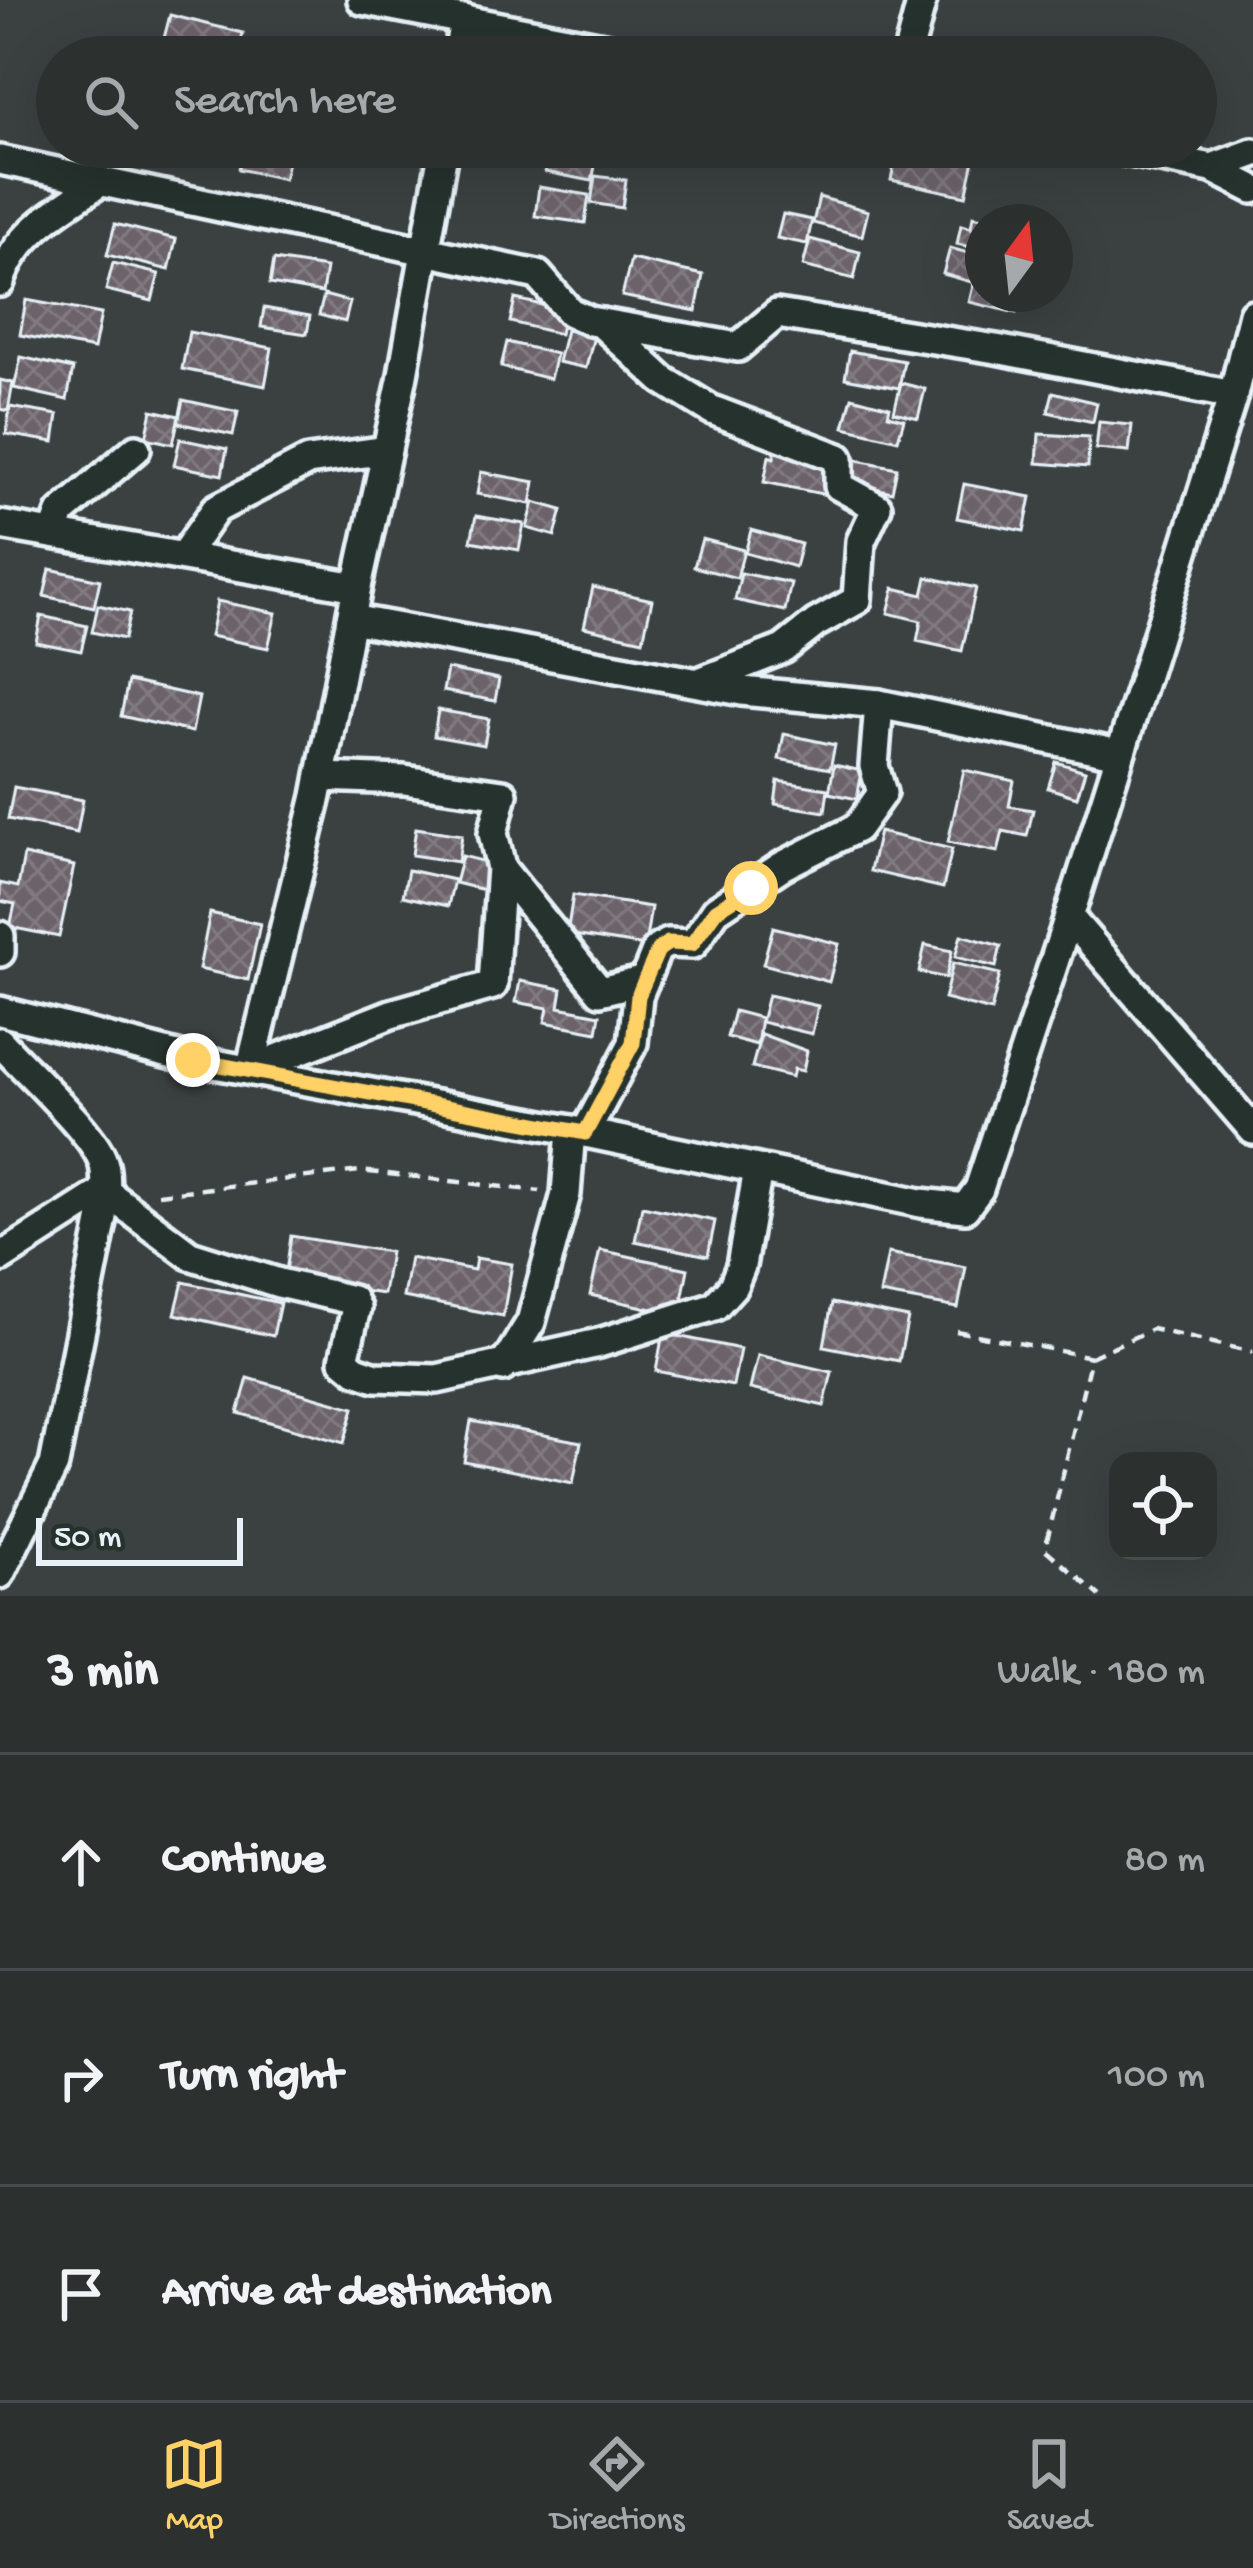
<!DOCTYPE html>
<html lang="en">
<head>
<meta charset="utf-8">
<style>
	body { margin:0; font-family:"Gochi Hand",sans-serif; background:#343938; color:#f1f3f6 }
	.controls { position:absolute; right:36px; bottom:36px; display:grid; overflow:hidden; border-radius:24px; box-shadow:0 12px 48px #0002 }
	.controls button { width:108px; height:108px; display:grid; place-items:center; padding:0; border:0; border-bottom:3px solid #484c4c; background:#2c3130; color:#f1f3f6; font:60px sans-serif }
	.compass { position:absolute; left:965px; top:204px; width:108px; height:108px; border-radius:50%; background:#2c3130; box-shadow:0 12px 48px #0002; rotate:15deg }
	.scale { position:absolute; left:36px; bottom:30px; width:207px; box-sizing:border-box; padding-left:12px; border:6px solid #e8f1f8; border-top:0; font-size:33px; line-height:42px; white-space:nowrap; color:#e8f1f8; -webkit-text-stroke:9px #26332d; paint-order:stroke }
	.stop { position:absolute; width:36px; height:36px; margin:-27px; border:9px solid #ffd166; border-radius:50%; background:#fff }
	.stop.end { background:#ffd166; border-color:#fff; box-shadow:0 3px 12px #0008 }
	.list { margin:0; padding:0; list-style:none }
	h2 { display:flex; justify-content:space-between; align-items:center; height:156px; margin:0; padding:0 48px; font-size:51px }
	h2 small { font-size:39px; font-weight:400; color:#a6a9ab }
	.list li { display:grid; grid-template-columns:78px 1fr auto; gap:36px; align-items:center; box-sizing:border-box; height:216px; padding:0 48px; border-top:3px solid #484c4c }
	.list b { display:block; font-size:45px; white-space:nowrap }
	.list em { font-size:39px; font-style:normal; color:#a6a9ab }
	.icon { flex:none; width:66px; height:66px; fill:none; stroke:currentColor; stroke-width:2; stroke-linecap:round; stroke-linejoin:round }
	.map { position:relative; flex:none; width:1253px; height:1596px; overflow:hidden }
	.search { position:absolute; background:#2c3130; box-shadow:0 12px 48px #0002; left:36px; right:36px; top:36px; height:132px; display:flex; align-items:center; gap:30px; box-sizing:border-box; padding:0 42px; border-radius:66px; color:#a6a9ab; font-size:45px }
	.sheet { height:804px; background:#2c3130 }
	nav { display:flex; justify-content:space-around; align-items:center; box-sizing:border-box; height:168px; border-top:3px solid #484c4c; background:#2c3130; font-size:33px; color:#a6a9ab }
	nav a { display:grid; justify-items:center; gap:6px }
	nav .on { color:#ffd166 }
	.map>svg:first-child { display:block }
	.building { fill:url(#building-cross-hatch); stroke:#e8f1f8; stroke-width:3 }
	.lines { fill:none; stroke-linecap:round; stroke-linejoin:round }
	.street-casing { stroke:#e8f1f8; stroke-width:36 }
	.path { stroke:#e8f1f8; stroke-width:4.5; stroke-dasharray:12 9; stroke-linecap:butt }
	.street { stroke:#26332d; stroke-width:27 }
	.route { stroke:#ffd166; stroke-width:15 }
</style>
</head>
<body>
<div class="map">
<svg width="1253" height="1596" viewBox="0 0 1253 1596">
	<defs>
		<pattern id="building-cross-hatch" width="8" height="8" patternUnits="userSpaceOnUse" patternTransform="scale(3)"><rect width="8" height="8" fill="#6c636b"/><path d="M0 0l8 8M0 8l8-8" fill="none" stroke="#817a81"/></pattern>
	</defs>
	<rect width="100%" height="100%" fill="#3b4140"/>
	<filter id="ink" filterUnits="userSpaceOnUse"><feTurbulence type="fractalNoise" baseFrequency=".00833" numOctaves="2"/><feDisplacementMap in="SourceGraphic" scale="24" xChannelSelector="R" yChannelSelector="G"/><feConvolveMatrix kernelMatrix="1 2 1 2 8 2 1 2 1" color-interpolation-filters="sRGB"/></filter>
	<g filter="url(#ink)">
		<!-- building -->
		<g class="building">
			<path d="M170 15 243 33 237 57H189L161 50Z"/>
			<path d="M48 84 57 86V108L43 105Z"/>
			<path d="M243 147 291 148 284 179 239 169Z"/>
			<path d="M550 147 597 156 592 181 545 172Z"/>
			<path d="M898 147 974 160 966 196 891 180Z"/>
			<path d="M595 176 626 180 622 208 591 203Z"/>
			<path d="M539 187 589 195 585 223 535 216Z"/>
			<path d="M819 197 868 211 862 236 813 223Z"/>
			<path d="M783 214 812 220 807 244 777 238Z"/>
			<path d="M973 216 990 220 983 222V250L957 244 961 225 971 228Z"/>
			<path d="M115 224 176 239 169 270 107 255Z"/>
			<path d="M810 239 860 252 854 279 803 266Z"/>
			<path d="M950 248 979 256 971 282 943 274Z"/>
			<path d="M631 259 703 275 696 311 622 296Z"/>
			<path d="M274 260 326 268 322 293 270 284Z"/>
			<path d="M113 263 159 274 152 301 106 290Z"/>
			<path d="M975 278 983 280V294H1020L1016 313 969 302Z"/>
			<path d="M324 295 350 302 345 322 319 315Z"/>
			<path d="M515 299 565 310 560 334 510 322Z"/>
			<path d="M26 300 101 314 94 349 20 335Z"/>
			<path d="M264 308 310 316 307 334 261 327Z"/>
			<path d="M566 330 594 336 586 368 558 362Z"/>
			<path d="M189 332 272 348 265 386 182 369Z"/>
			<path d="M507 342 556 354 550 379 501 367Z"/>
			<path d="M850 351 904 361 899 388 845 378Z"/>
			<path d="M21 357 73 369 67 400 14 388Z"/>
			<path d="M0 380 13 383 8 411 0 409Z"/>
			<path d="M901 383 925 389 918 418 894 412Z"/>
			<path d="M1053 392 1097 403 1093 422 1048 412Z"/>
			<path d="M852 397 890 407 888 415 904 419 898 440 844 427Z"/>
			<path d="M183 400 238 412 233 435 178 423Z"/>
			<path d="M10 407 58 415 54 442 6 434Z"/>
			<path d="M152 410 179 416 173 444 146 438Z"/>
			<path d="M1099 422 1132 425 1129 452 1096 449Z"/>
			<path d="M1039 434 1089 437 1088 467 1037 463Z"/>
			<path d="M180 439 227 449 222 475 174 465Z"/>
			<path d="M776 450 834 462 827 495 764 482 769 456 774 458Z"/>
			<path d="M853 459 897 468 892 492 848 482Z"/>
			<path d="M481 472 535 482 531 504 477 494Z"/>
			<path d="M964 484 1031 497 1024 531 957 518Z"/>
			<path d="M534 502 562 510 555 536 527 528Z"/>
			<path d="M476 516 524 524 519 550 471 541Z"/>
			<path d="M751 530 801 544 795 567 745 553Z"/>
			<path d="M702 539 744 550 737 578 694 567Z"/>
			<path d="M50 569 100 580 94 607 44 596Z"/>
			<path d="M741 573 791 583 785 611 735 600Z"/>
			<path d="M927 577 976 588 962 651 917 641 921 621 888 613 894 588 923 595Z"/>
			<path d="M593 587 652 600 643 640 584 627Z"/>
			<path d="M217 601 276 613 268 648 210 636Z"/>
			<path d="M98 605 130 612 124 639 92 632Z"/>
			<path d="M41 616 87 626 81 651 36 642Z"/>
			<path d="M447 669 499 679 495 701 443 691Z"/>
			<path d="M128 681 199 697 192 732 121 716Z"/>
			<path d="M438 710 489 719 484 745 434 736Z"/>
			<path d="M784 734 835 745 830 769 779 759Z"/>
			<path d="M1056 762 1085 771 1077 797 1048 788Z"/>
			<path d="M834 765 862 771 857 799 829 793Z"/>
			<path d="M964 770 1014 781 1009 806 1033 810 1027 836 1003 831 998 852 948 842Z"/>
			<path d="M778 781 828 789 825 812 775 804Z"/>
			<path d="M14 787 83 800 77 833 8 819Z"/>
			<path d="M416 828 462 835 458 862 412 855Z"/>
			<path d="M879 832 952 849 943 888 870 871Z"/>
			<path d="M24 855 74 866 59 937 10 927 15 904 0 901V883L18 887Z"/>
			<path d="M462 856 494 864 488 891 455 883Z"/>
			<path d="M408 870 454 880 448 906 403 896Z"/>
			<path d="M573 895 651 907 645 946 567 934Z"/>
			<path d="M210 913 260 924 248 980 199 969Z"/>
			<path d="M773 927 839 944 829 982 763 964Z"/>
			<path d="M961 935 1001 946 996 967 955 957Z"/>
			<path d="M925 945 952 951 946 978 919 972Z"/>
			<path d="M953 963 1000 974 991 1011 944 999Z"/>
			<path d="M520 981 562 989 559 1007 600 1015 597 1032 545 1022 548 1008 516 1002Z"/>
			<path d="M768 995 818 1006 812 1034 761 1022Z"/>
			<path d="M734 1011 761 1018 757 1045 727 1037Z"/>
			<path d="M761 1034 807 1051 803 1071 794 1069 792 1077 752 1067Z"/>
			<path d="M642 1206 715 1221 708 1256 635 1241Z"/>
			<path d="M291 1236 390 1252 383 1294 285 1279Z"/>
			<path d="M600 1250 688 1269 679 1315 590 1295Z"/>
			<path d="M888 1253 966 1267 958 1308 880 1294Z"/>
			<path d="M410 1258 474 1270 476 1258 512 1264 503 1316 403 1297Z"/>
			<path d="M183 1282 280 1303 273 1336 175 1314Z"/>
			<path d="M832 1303 908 1318 899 1361 824 1346Z"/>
			<path d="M663 1333 740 1349 733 1386 656 1371Z"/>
			<path d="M758 1355 832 1372 824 1406 750 1389Z"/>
			<path d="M248 1378 354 1408 344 1443 238 1413Z"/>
			<path d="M471 1421 581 1442 573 1483 464 1461Z"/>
		</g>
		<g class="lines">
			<!-- street casing -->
			<g class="street-casing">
				<g id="street">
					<path d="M362 0 654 57"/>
					<path d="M458 57 464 19"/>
					<path d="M907 57 922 0"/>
					<path d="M1105 147 1212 168 1253 189"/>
					<path d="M0 160 538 275 570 312 590 321 738 347 777 314 996 349 1233 395"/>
					<path d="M1212 168 1253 153"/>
					<path d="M0 282C15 233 62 208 102 181"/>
					<path d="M601 323 663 380 712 410 839 458V486L877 507 861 541 857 600 816 623 783 649 699 682"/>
					<path d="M0 525 357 587"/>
					<path d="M53 534 61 513 136 449"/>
					<path d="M183 556 216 509 308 461 387 450"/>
					<path d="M351 619 742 691 879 704 1119 754"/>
					<path d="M501 868 600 991 645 980"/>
					<path d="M1069 917 1253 1130"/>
					<path d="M0 936V952"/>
					<path d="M0 1011 193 1060 571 1130 921 1203 965 1208 979 1189 1069 917 1233 395 1253 314"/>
					<path d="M0 1042C24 1069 90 1129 102 1159 109 1175 104 1200 103 1217L54 1465 0 1574"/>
					<path d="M254 1068 391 1014 493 985 501 868 493 833 503 794 404 780 321 777"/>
					<path d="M250 1070 317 796 357 587 402 380 444 147"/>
					<path d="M585 1133 633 1043 638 996 657 949 668 943 693 944 716 910 782 866 857 828 882 793 874 766 879 704"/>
					<path d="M0 1258 105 1191 190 1255 279 1283 352 1300 356 1308 344 1360 356 1370 376 1377 437 1379 599 1343 715 1306 733 1286 741 1266 758 1170"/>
					<path d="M503 1367 531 1322 566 1194 571 1130"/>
				</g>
			</g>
			<!-- path -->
			<g class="path">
				<path d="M158 1194 360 1171 540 1191"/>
				<path d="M956 1331 1091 1357 1045 1549 1100 1596"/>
				<path d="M1091 1357 1152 1329 1253 1352"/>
			</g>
			<!-- street -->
			<use href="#street" class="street"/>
		</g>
	</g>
	<g class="lines" filter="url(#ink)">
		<!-- route -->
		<path class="route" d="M193 1060 585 1133 633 1043 638 996 658 950 668 943 692 944 716 910 751 888"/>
	</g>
</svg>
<div class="controls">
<button><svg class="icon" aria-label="locate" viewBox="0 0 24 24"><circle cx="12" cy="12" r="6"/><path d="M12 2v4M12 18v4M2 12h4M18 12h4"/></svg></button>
</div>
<svg class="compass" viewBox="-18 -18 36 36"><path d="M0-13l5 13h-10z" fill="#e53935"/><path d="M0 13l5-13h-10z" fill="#a6a9ab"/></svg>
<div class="scale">50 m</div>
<div class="stop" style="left:751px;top:888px"></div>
<div class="stop end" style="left:193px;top:1060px"></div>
<div class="search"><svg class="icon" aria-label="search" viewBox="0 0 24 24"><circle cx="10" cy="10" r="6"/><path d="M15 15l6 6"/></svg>Search here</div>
</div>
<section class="sheet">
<h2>3 min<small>Walk · 180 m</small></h2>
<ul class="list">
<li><svg class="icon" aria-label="ahead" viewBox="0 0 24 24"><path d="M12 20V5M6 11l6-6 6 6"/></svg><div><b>Continue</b></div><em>80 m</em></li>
<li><svg class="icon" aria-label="right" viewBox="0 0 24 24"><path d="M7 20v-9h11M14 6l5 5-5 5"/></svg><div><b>Turn right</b></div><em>100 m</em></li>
<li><svg class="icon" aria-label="arrive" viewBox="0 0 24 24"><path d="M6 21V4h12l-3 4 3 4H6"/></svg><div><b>Arrive at destination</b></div></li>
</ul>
</section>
<nav>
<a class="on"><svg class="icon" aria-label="map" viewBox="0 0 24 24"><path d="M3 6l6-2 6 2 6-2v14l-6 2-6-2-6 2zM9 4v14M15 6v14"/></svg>Map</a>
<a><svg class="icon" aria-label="directions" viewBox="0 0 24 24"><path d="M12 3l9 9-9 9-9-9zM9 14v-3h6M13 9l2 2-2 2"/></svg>Directions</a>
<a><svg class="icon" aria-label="saved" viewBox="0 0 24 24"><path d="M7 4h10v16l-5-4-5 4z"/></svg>Saved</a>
</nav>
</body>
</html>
